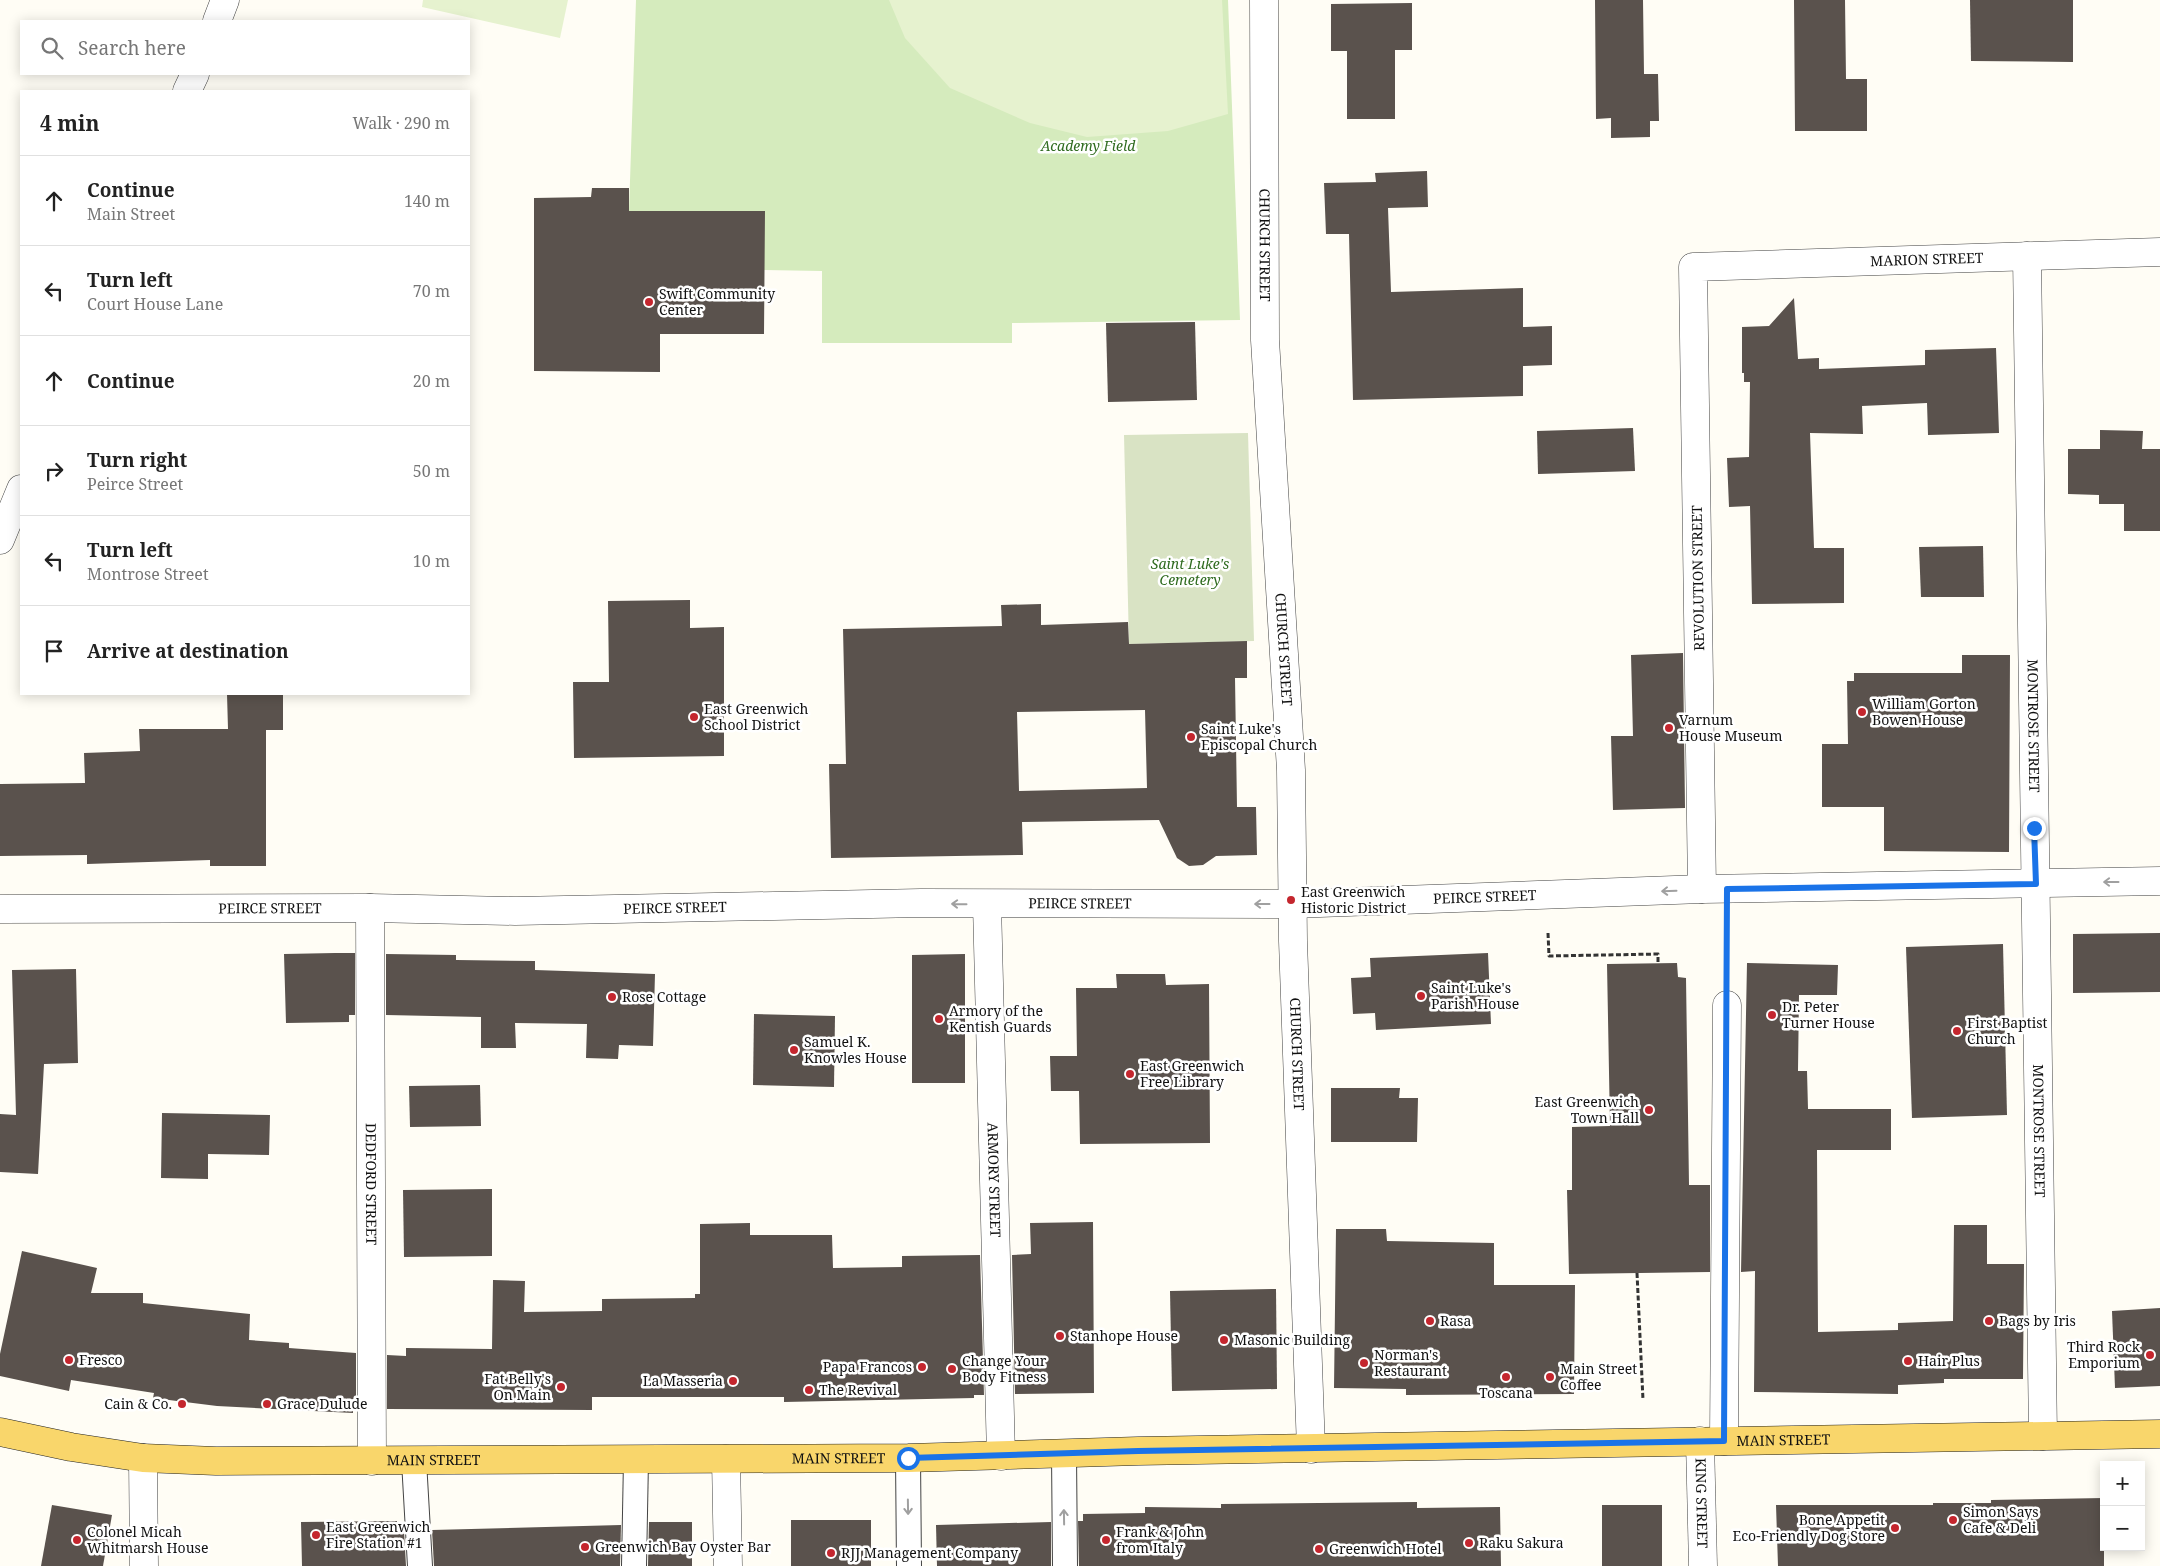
<!DOCTYPE html>
<html lang="en">
<head>
<meta charset="utf-8">
<style>
	body { margin:0; font-family:"Noto Serif",serif; background:#f2f2f2; color:#222 }
	.controls { position:absolute; right:15px; bottom:15px; display:grid; overflow:hidden; border-radius:0px; box-shadow:0 2px 12px #0003 }
	.controls button { width:45px; height:45px; display:grid; place-items:center; padding:0; border:0; border-bottom:1px solid #e0e0e0; background:#fff; color:#222; font:25px sans-serif }
	.stop { position:absolute; width:15px; height:15px; margin:-11px; border:4px solid #1a73e8; border-radius:50%; background:#fff }
	.stop.end { background:#1a73e8; border-color:#fff; box-shadow:0 1px 5px #0008 }
	.list { margin:0; padding:0; list-style:none }
	h2 { display:flex; justify-content:space-between; align-items:center; height:65px; margin:0; padding:0 20px; font-size:21px }
	h2 small { font-size:16px; font-weight:400; color:#767676 }
	.list li { display:grid; grid-template-columns:32px 1fr auto; gap:15px; align-items:center; box-sizing:border-box; height:90px; padding:0 20px; border-top:1px solid #e0e0e0 }
	.list b { display:block; font-size:19px; white-space:nowrap }
	.list p { margin:0; font-size:16px; white-space:nowrap; color:#767676 }
	.list em { font-size:16px; font-style:normal; color:#767676 }
	.icon { flex:none; width:28px; height:28px; fill:none; stroke:currentColor; stroke-width:2; stroke-linecap:round; stroke-linejoin:round }
	.map { position:relative; flex:none; width:2160px; height:1566px; overflow:hidden }
	.search { position:absolute; background:#fff; box-shadow:0 2px 12px #0003; left:20px; top:20px; width:450px; height:55px; display:flex; align-items:center; gap:12px; box-sizing:border-box; padding:0 18px; border-radius:0px; color:#767676; font-size:19px }
	.panel { position:absolute; background:#fff; box-shadow:0 2px 12px #0003; left:20px; top:90px; width:450px; height:605px; border-radius:0px }
	.map>svg:first-child { display:block }
	.green { fill:#d5ebbd }
	.cemetery { fill:#d9e3c4 }
	.pitch { fill:#e6f2cf }
	.building { fill:#5a524d; fill-rule:evenodd }
	.lines { fill:none; stroke-linecap:round; stroke-linejoin:round }
	.service-casing { stroke:#444; stroke-width:26 }
	.minor-casing { stroke:#444; stroke-width:29 }
	.tertiary-casing { stroke:#444; stroke-width:29 }
	.primary-casing { stroke:#222; stroke-width:29 }
	.path { stroke:#333; stroke-width:3; stroke-dasharray:5 2.5; stroke-linecap:butt }
	.service { stroke:#fff; stroke-width:24 }
	.minor { stroke:#fff; stroke-width:28 }
	.tertiary { stroke:#fff; stroke-width:28 }
	.primary { stroke:#f9d66b; stroke-width:28 }
	.oneway { stroke:#a0a0a0 }
	.route { stroke:#1a73e8; stroke-width:6 }
	.poi-dot { fill:#c4262e; stroke:#fff; stroke-width:2 }
	.labels { text-anchor:middle; stroke-width:5; stroke-linejoin:round; paint-order:stroke }
	.park-label { font-size:14px; font-style:italic; fill:#2f6b1f; stroke:#fff }
	.street-label { font-size:14px; fill:#111; stroke:#fff }
	.poi-label { font-size:14px; fill:#111; stroke:#fff; text-anchor:start }
</style>
</head>
<body>
<div class="map">
<svg width="2160" height="1566" viewBox="0 0 2160 1566">
	<rect width="100%" height="100%" fill="#fffdf5"/>
	<!-- green -->
	<path class="green" d="M636 0H1228L1240 320 1012 323V343H822V271L764 270 629 211Z"/>
	<!-- cemetery -->
	<path class="cemetery" d="M1248 433 1254 641 1129 644 1124 435Z"/>
	<!-- pitch -->
	<g class="pitch">
		<path d="M423 0H568L560 38 422 7Z"/>
		<path d="M889 0H1222L1228 114 1168 131 1087 137 1030 123 950 88 905 38Z"/>
	</g>
	<!-- building -->
	<g class="building">
		<path d="M1595 0H1643L1644 74H1658L1659 121H1650V137L1611 138V118L1596 119Z"/>
		<path d="M1794 0H1845L1846 79H1867V131H1795Z"/>
		<path d="M1970 0H2073V62L1971 61Z"/>
		<path d="M1412 3V50H1395V119H1347V51H1331V4Z"/>
		<path d="M1427 171 1428 207 1388 208 1391 292 1523 288V327L1552 326V365L1523 366V396L1353 400 1349 234H1326L1324 183 1376 182 1375 173Z"/>
		<path d="M592 188H629V211H765L764 334H660V372L534 371V198L591 197Z"/>
		<path d="M1794 298 1798 359 1819 358V369L1925 365V350L1996 348 1999 433 1928 435 1927 403 1862 406 1863 434 1810 433 1814 548H1844V603L1752 604 1750 506 1729 507 1727 458 1749 457 1750 382H1744V373H1742V327L1769 326Z"/>
		<path d="M1195 322 1197 400 1108 402 1106 323Z"/>
		<path d="M1633 428 1635 471 1538 474 1537 431Z"/>
		<path d="M2100 430 2143 431 2142 449H2160V531H2124V504H2099V495L2068 494V449H2100Z"/>
		<path d="M1983 546 1984 597H1921L1919 547Z"/>
		<path d="M690 600V628L724 627V756L574 758 573 682H609L608 601Z"/>
		<path d="M1041 604V625L1128 622 1129 644 1247 641V678H1235L1237 807H1256L1257 855 1216 856 1203 865 1189 866 1177 858 1159 820 1022 822 1023 855 831 858 829 764H846L843 629 1002 626 1001 605ZM1145 710 1147 788 1019 791 1017 712Z"/>
		<path d="M1683 653 1685 808 1613 810 1611 736H1633L1631 655Z"/>
		<path d="M1962 655H2010L2009 852 1884 851V807H1822V744H1848L1847 681H1854V673H1962Z"/>
		<path d="M227 694H283V730H266V866H210V860L87 864V855L0 856V784L85 783 84 753 140 751 139 729H228Z"/>
		<path d="M2160 933V992L2073 993V934Z"/>
		<path d="M2003 944 2007 1115 1912 1118 1906 947Z"/>
		<path d="M335 953H355V1015H349V1022L286 1023 284 954Z"/>
		<path d="M1488 953 1491 1024 1376 1030 1375 1013 1353 1014 1351 978 1371 977 1370 958Z"/>
		<path d="M386 954 456 955V960L535 961V970L655 974 653 1046 619 1045 618 1059 586 1058 587 1024 515 1023 516 1048H481V1017L386 1015Z"/>
		<path d="M965 954V1083H912V955Z"/>
		<path d="M1677 963 1678 977 1686 978 1689 1185H1710V1272L1569 1274 1567 1190H1572V1127L1610 1126 1607 964Z"/>
		<path d="M1747 963 1838 965 1837 995H1799L1798 1071H1807L1808 1109H1891V1150H1817L1818 1332 1898 1330V1323L1953 1321 1954 1225H1987V1264H2024L2023 1379H1944V1383L1898 1385V1394L1754 1392 1755 1271 1741 1272Z"/>
		<path d="M76 969 78 1063 44 1064 38 1174 0 1172V1114L16 1115 12 970Z"/>
		<path d="M1116 974H1165L1166 985 1209 984 1210 1143 1080 1144 1079 1091H1051L1050 1056H1077L1076 988H1117Z"/>
		<path d="M754 1014 835 1016 834 1087 753 1085Z"/>
		<path d="M480 1085 481 1126 410 1127 409 1086Z"/>
		<path d="M1331 1088H1400L1399 1098H1418L1417 1142H1331Z"/>
		<path d="M162 1113 270 1115 269 1155 208 1154V1179L161 1178Z"/>
		<path d="M492 1189V1256L404 1257 403 1190Z"/>
		<path d="M1093 1222 1094 1393 1015 1394 1012 1255 1031 1254 1030 1223Z"/>
		<path d="M750 1223V1235H832L833 1268 902 1267V1256L980 1255 984 1395H974V1398L784 1402V1397H592V1410L387 1409V1355L406 1356V1348L492 1349 493 1280 525 1281 524 1312 602 1311V1299L695 1298V1294H700V1224Z"/>
		<path d="M1336 1229H1386L1387 1241 1494 1243V1285H1575L1574 1394 1406 1395V1389L1334 1388Z"/>
		<path d="M22 1251 97 1268 91 1293H143V1303L250 1314 249 1340 289 1343V1348L356 1353V1408H353V1413L217 1406 153 1398 154 1393 71 1380 69 1391 0 1376V1354Z"/>
		<path d="M1276 1289 1277 1389 1172 1391 1170 1291Z"/>
		<path d="M2160 1308V1386L2115 1388 2112 1311Z"/>
		<path d="M2104 1498V1566H1778L1776 1505H1933V1503H1991V1500Z"/>
		<path d="M1417 1502V1508L1500 1507 1501 1566H1079L1078 1521H1083V1514L1145 1513V1507L1221 1508V1504Z"/>
		<path d="M52 1505 112 1515 103 1566H41Z"/>
		<rect x="1602" y="1505" width="60" height="61"/>
		<rect x="791" y="1520" width="80" height="46"/>
		<path d="M397 1521V1531H404L406 1566H302L301 1522Z"/>
		<path d="M649 1522H692V1566H648Z"/>
		<path d="M1051 1522V1566H937L936 1525Z"/>
		<path d="M621 1525 620 1566H434L432 1530Z"/>
	</g>
	<g class="lines">
		<!-- service casing -->
		<g class="service-casing">
			<g id="service">
				<path d="M1064 1454 1065 1566"/>
				<path d="M908 1458 909 1566"/>
				<path d="M414 1461 420 1566"/>
				<path d="M634 1566 636 1460"/>
			</g>
		</g>
		<!-- minor casing -->
		<g class="minor-casing">
			<g id="minor">
				<path id="s1" d="M1264 0 1265 340 1291 770 1293 941 1311 1449"/>
				<path d="M217 21 225 0"/>
				<path d="M187 91 195 74"/>
				<path id="s2" d="M2027 256 2043 1436"/>
				<path d="M0 540 21 489"/>
				<path id="s3" d="M1702 889 1693 267 2160 252"/>
				<path id="s4" d="M987 904 1001 1456"/>
				<path id="s5" d="M370 908 372 1461"/>
				<path id="s6" d="M0 909 370 908 515 911 921 903 1292 904 1702 889 2160 881"/>
				<path d="M1724 1441 1727 1005"/>
				<path d="M143 1458 144 1566"/>
				<path d="M726 1459 728 1566"/>
			</g>
		</g>
		<!-- tertiary casing -->
		<g class="tertiary-casing">
			<g id="tertiary">
				<path id="s7" d="M1700 1441 1703 1566"/>
			</g>
		</g>
		<!-- primary casing -->
		<g class="primary-casing">
			<g id="primary">
				<path id="s8" d="M0 1432 71 1447 143 1458 216 1461 908 1458 1138 1451 2160 1434"/>
			</g>
		</g>
		<!-- path -->
		<g class="path">
			<path d="M1548 933 1549 956 1658 954V964"/>
			<path d="M1727 970V924"/>
			<path d="M1637 1273 1643 1400"/>
		</g>
		<!-- service -->
		<use href="#service" class="service"/>
		<!-- minor -->
		<use href="#minor" class="minor"/>
		<!-- tertiary -->
		<use href="#tertiary" class="tertiary"/>
		<!-- primary -->
		<use href="#primary" class="primary"/>
	</g>
	<!-- one-way arrows -->
	<defs><path id="oneway-shaft" d="M-6 0H5M1.5-3L5.5 0L1.5 3" fill="none" stroke-width="1.6" stroke-linecap="round" stroke-linejoin="round" transform="scale(1.25)"/></defs>
	<g class="oneway">
		<use href="#oneway-shaft" transform="translate(2111 882) rotate(180)"/>
		<use href="#oneway-shaft" transform="translate(1669 891) rotate(178)"/>
		<use href="#oneway-shaft" transform="translate(959 904) rotate(-179)"/>
		<use href="#oneway-shaft" transform="translate(1262 904) rotate(180)"/>
		<use href="#oneway-shaft" transform="translate(908 1507) rotate(89)"/>
		<use href="#oneway-shaft" transform="translate(1064 1517) rotate(-91)"/>
	</g>
	<g class="lines">
		<!-- route -->
		<path class="route" d="M908 1458 1138 1451 1724 1441 1727 889 2036 884 2034 828"/>
	</g>
	<!-- markers -->
	<g class="poi-dot">
		<circle cx="649" cy="302" r="5"/>
		<circle cx="1862" cy="712" r="5"/>
		<circle cx="694" cy="717" r="5"/>
		<circle cx="1669" cy="728" r="5"/>
		<circle cx="1191" cy="737" r="5"/>
		<circle cx="1291" cy="900" r="5"/>
		<circle cx="1421" cy="996" r="5"/>
		<circle cx="612" cy="997" r="5"/>
		<circle cx="1772" cy="1015" r="5"/>
		<circle cx="939" cy="1019" r="5"/>
		<circle cx="1957" cy="1031" r="5"/>
		<circle cx="794" cy="1050" r="5"/>
		<circle cx="1130" cy="1074" r="5"/>
		<circle cx="1649" cy="1110" r="5"/>
		<circle cx="1430" cy="1321" r="5"/>
		<circle cx="1989" cy="1321" r="5"/>
		<circle cx="1060" cy="1336" r="5"/>
		<circle cx="1224" cy="1340" r="5"/>
		<circle cx="2150" cy="1355" r="5"/>
		<circle cx="69" cy="1360" r="5"/>
		<circle cx="1908" cy="1361" r="5"/>
		<circle cx="1364" cy="1363" r="5"/>
		<circle cx="922" cy="1367" r="5"/>
		<circle cx="952" cy="1369" r="5"/>
		<circle cx="1506" cy="1377" r="5"/>
		<circle cx="1550" cy="1377" r="5"/>
		<circle cx="733" cy="1381" r="5"/>
		<circle cx="561" cy="1387" r="5"/>
		<circle cx="809" cy="1390" r="5"/>
		<circle cx="182" cy="1404" r="5"/>
		<circle cx="267" cy="1404" r="5"/>
		<circle cx="1953" cy="1520" r="5"/>
		<circle cx="1895" cy="1528" r="5"/>
		<circle cx="316" cy="1535" r="5"/>
		<circle cx="77" cy="1540" r="5"/>
		<circle cx="1106" cy="1540" r="5"/>
		<circle cx="1469" cy="1543" r="5"/>
		<circle cx="585" cy="1547" r="5"/>
		<circle cx="1319" cy="1549" r="5"/>
		<circle cx="831" cy="1553" r="5"/>
	</g>
	<g class="labels">
		<!-- park labels -->
		<g class="park-label">
			<text x="1088" y="151">Academy Field</text>
			<text x="1190" y="569">Saint Luke's<tspan x="1190" dy="16">Cemetery</tspan></text>
		</g>
		<!-- street labels -->
		<g class="street-label">
			<text dy="5" stroke="none"><textPath href="#s1" startOffset="245">CHURCH STREET</textPath></text>
			<text dy="5" stroke="none"><textPath href="#s3" startOffset="856">MARION STREET</textPath></text>
			<text transform="translate(1698 578) rotate(-91)" y="5">REVOLUTION STREET</text>
			<text dy="5" stroke="none"><textPath href="#s1" startOffset="650">CHURCH STREET</textPath></text>
			<text dy="5" stroke="none"><textPath href="#s2" startOffset="470">MONTROSE STREET</textPath></text>
			<text dy="5" stroke="none"><textPath href="#s6" startOffset="1485">PEIRCE STREET</textPath></text>
			<text dy="5" stroke="none"><textPath href="#s6" startOffset="1080">PEIRCE STREET</textPath></text>
			<text dy="5" stroke="none"><textPath href="#s6" startOffset="675">PEIRCE STREET</textPath></text>
			<text dy="5" stroke="none"><textPath href="#s6" startOffset="270">PEIRCE STREET</textPath></text>
			<text dy="5" stroke="none"><textPath href="#s1" startOffset="1055">CHURCH STREET</textPath></text>
			<text dy="5" stroke="none"><textPath href="#s2" startOffset="875">MONTROSE STREET</textPath></text>
			<text dy="5" stroke="none"><textPath href="#s4" startOffset="276">ARMORY STREET</textPath></text>
			<text dy="5" stroke="none"><textPath href="#s5" startOffset="276">DEDFORD STREET</textPath></text>
			<text dy="5" stroke="none"><textPath href="#s8" startOffset="1786">MAIN STREET</textPath></text>
			<text dy="5" stroke="none"><textPath href="#s8" startOffset="841">MAIN STREET</textPath></text>
			<text dy="5" stroke="none"><textPath href="#s8" startOffset="436">MAIN STREET</textPath></text>
			<text dy="5" stroke="none"><textPath href="#s7" startOffset="62">KING STREET</textPath></text>
		</g>
		<!-- poi labels -->
		<g class="poi-label">
			<text x="659" y="299">Swift Community<tspan x="659" dy="16">Center</tspan></text>
			<text x="1872" y="709">William Gorton<tspan x="1872" dy="16">Bowen House</tspan></text>
			<text x="704" y="714">East Greenwich<tspan x="704" dy="16">School District</tspan></text>
			<text x="1679" y="725">Varnum<tspan x="1679" dy="16">House Museum</tspan></text>
			<text x="1201" y="734">Saint Luke's<tspan x="1201" dy="16">Episcopal Church</tspan></text>
			<text x="1301" y="897">East Greenwich<tspan x="1301" dy="16">Historic District</tspan></text>
			<text x="1431" y="993">Saint Luke's<tspan x="1431" dy="16">Parish House</tspan></text>
			<text x="622" y="1002">Rose Cottage</text>
			<text x="1782" y="1012">Dr. Peter<tspan x="1782" dy="16">Turner House</tspan></text>
			<text x="949" y="1016">Armory of the<tspan x="949" dy="16">Kentish Guards</tspan></text>
			<text x="1967" y="1028">First Baptist<tspan x="1967" dy="16">Church</tspan></text>
			<text x="804" y="1047">Samuel K.<tspan x="804" dy="16">Knowles House</tspan></text>
			<text x="1140" y="1071">East Greenwich<tspan x="1140" dy="16">Free Library</tspan></text>
			<text x="1639" y="1107" text-anchor="end">East Greenwich<tspan x="1639" dy="16">Town Hall</tspan></text>
			<text x="1440" y="1326">Rasa</text>
			<text x="1999" y="1326">Bags by Iris</text>
			<text x="1070" y="1341">Stanhope House</text>
			<text x="1234" y="1345">Masonic Building</text>
			<text x="2140" y="1352" text-anchor="end">Third Rock<tspan x="2140" dy="16">Emporium</tspan></text>
			<text x="1374" y="1360">Norman's<tspan x="1374" dy="16">Restaurant</tspan></text>
			<text x="79" y="1365">Fresco</text>
			<text x="962" y="1366">Change Your<tspan x="962" dy="16">Body Fitness</tspan></text>
			<text x="1918" y="1366">Hair Plus</text>
			<text x="912" y="1372" text-anchor="end">Papa Francos</text>
			<text x="1560" y="1374">Main Street<tspan x="1560" dy="16">Coffee</tspan></text>
			<text x="551" y="1384" text-anchor="end">Fat Belly's<tspan x="551" dy="16">On Main</tspan></text>
			<text x="723" y="1386" text-anchor="end">La Masseria</text>
			<text x="819" y="1395">The Revival</text>
			<text x="1506" y="1398" text-anchor="middle">Toscana</text>
			<text x="172" y="1409" text-anchor="end">Cain &amp; Co.</text>
			<text x="277" y="1409">Grace Dulude</text>
			<text x="1963" y="1517">Simon Says<tspan x="1963" dy="16">Cafe &amp; Deli</tspan></text>
			<text x="1885" y="1525" text-anchor="end">Bone Appetit<tspan x="1885" dy="16">Eco-Friendly Dog Store</tspan></text>
			<text x="326" y="1532">East Greenwich<tspan x="326" dy="16">Fire Station #1</tspan></text>
			<text x="87" y="1537">Colonel Micah<tspan x="87" dy="16">Whitmarsh House</tspan></text>
			<text x="1116" y="1537">Frank &amp; John<tspan x="1116" dy="16">from Italy</tspan></text>
			<text x="1479" y="1548">Raku Sakura</text>
			<text x="595" y="1552">Greenwich Bay Oyster Bar</text>
			<text x="1329" y="1554">Greenwich Hotel</text>
			<text x="841" y="1558">RJJ Management Company</text>
		</g>
	</g>
</svg>
<div class="controls">
<button>+</button>
<button>−</button>
</div>
<div class="stop" style="left:908px;top:1458px"></div>
<div class="stop end" style="left:2034px;top:828px"></div>
<div class="search"><svg class="icon" aria-label="search" viewBox="0 0 24 24"><circle cx="10" cy="10" r="6"/><path d="M15 15l6 6"/></svg>Search here</div>
<section class="panel">
<h2>4 min<small>Walk · 290 m</small></h2>
<ul class="list">
<li><svg class="icon" aria-label="ahead" viewBox="0 0 24 24"><path d="M12 20V5M6 11l6-6 6 6"/></svg><div><b>Continue</b><p>Main Street</p></div><em>140 m</em></li>
<li><svg class="icon" aria-label="left" viewBox="0 0 24 24"><path d="M17 20v-9H6M10 6l-5 5 5 5"/></svg><div><b>Turn left</b><p>Court House Lane</p></div><em>70 m</em></li>
<li><svg class="icon" aria-label="ahead" viewBox="0 0 24 24"><path d="M12 20V5M6 11l6-6 6 6"/></svg><div><b>Continue</b></div><em>20 m</em></li>
<li><svg class="icon" aria-label="right" viewBox="0 0 24 24"><path d="M7 20v-9h11M14 6l5 5-5 5"/></svg><div><b>Turn right</b><p>Peirce Street</p></div><em>50 m</em></li>
<li><svg class="icon" aria-label="left" viewBox="0 0 24 24"><path d="M17 20v-9H6M10 6l-5 5 5 5"/></svg><div><b>Turn left</b><p>Montrose Street</p></div><em>10 m</em></li>
<li><svg class="icon" aria-label="arrive" viewBox="0 0 24 24"><path d="M6 21V4h12l-3 4 3 4H6"/></svg><div><b>Arrive at destination</b></div></li>
</ul>
</section>
</div>
</body>
</html>
